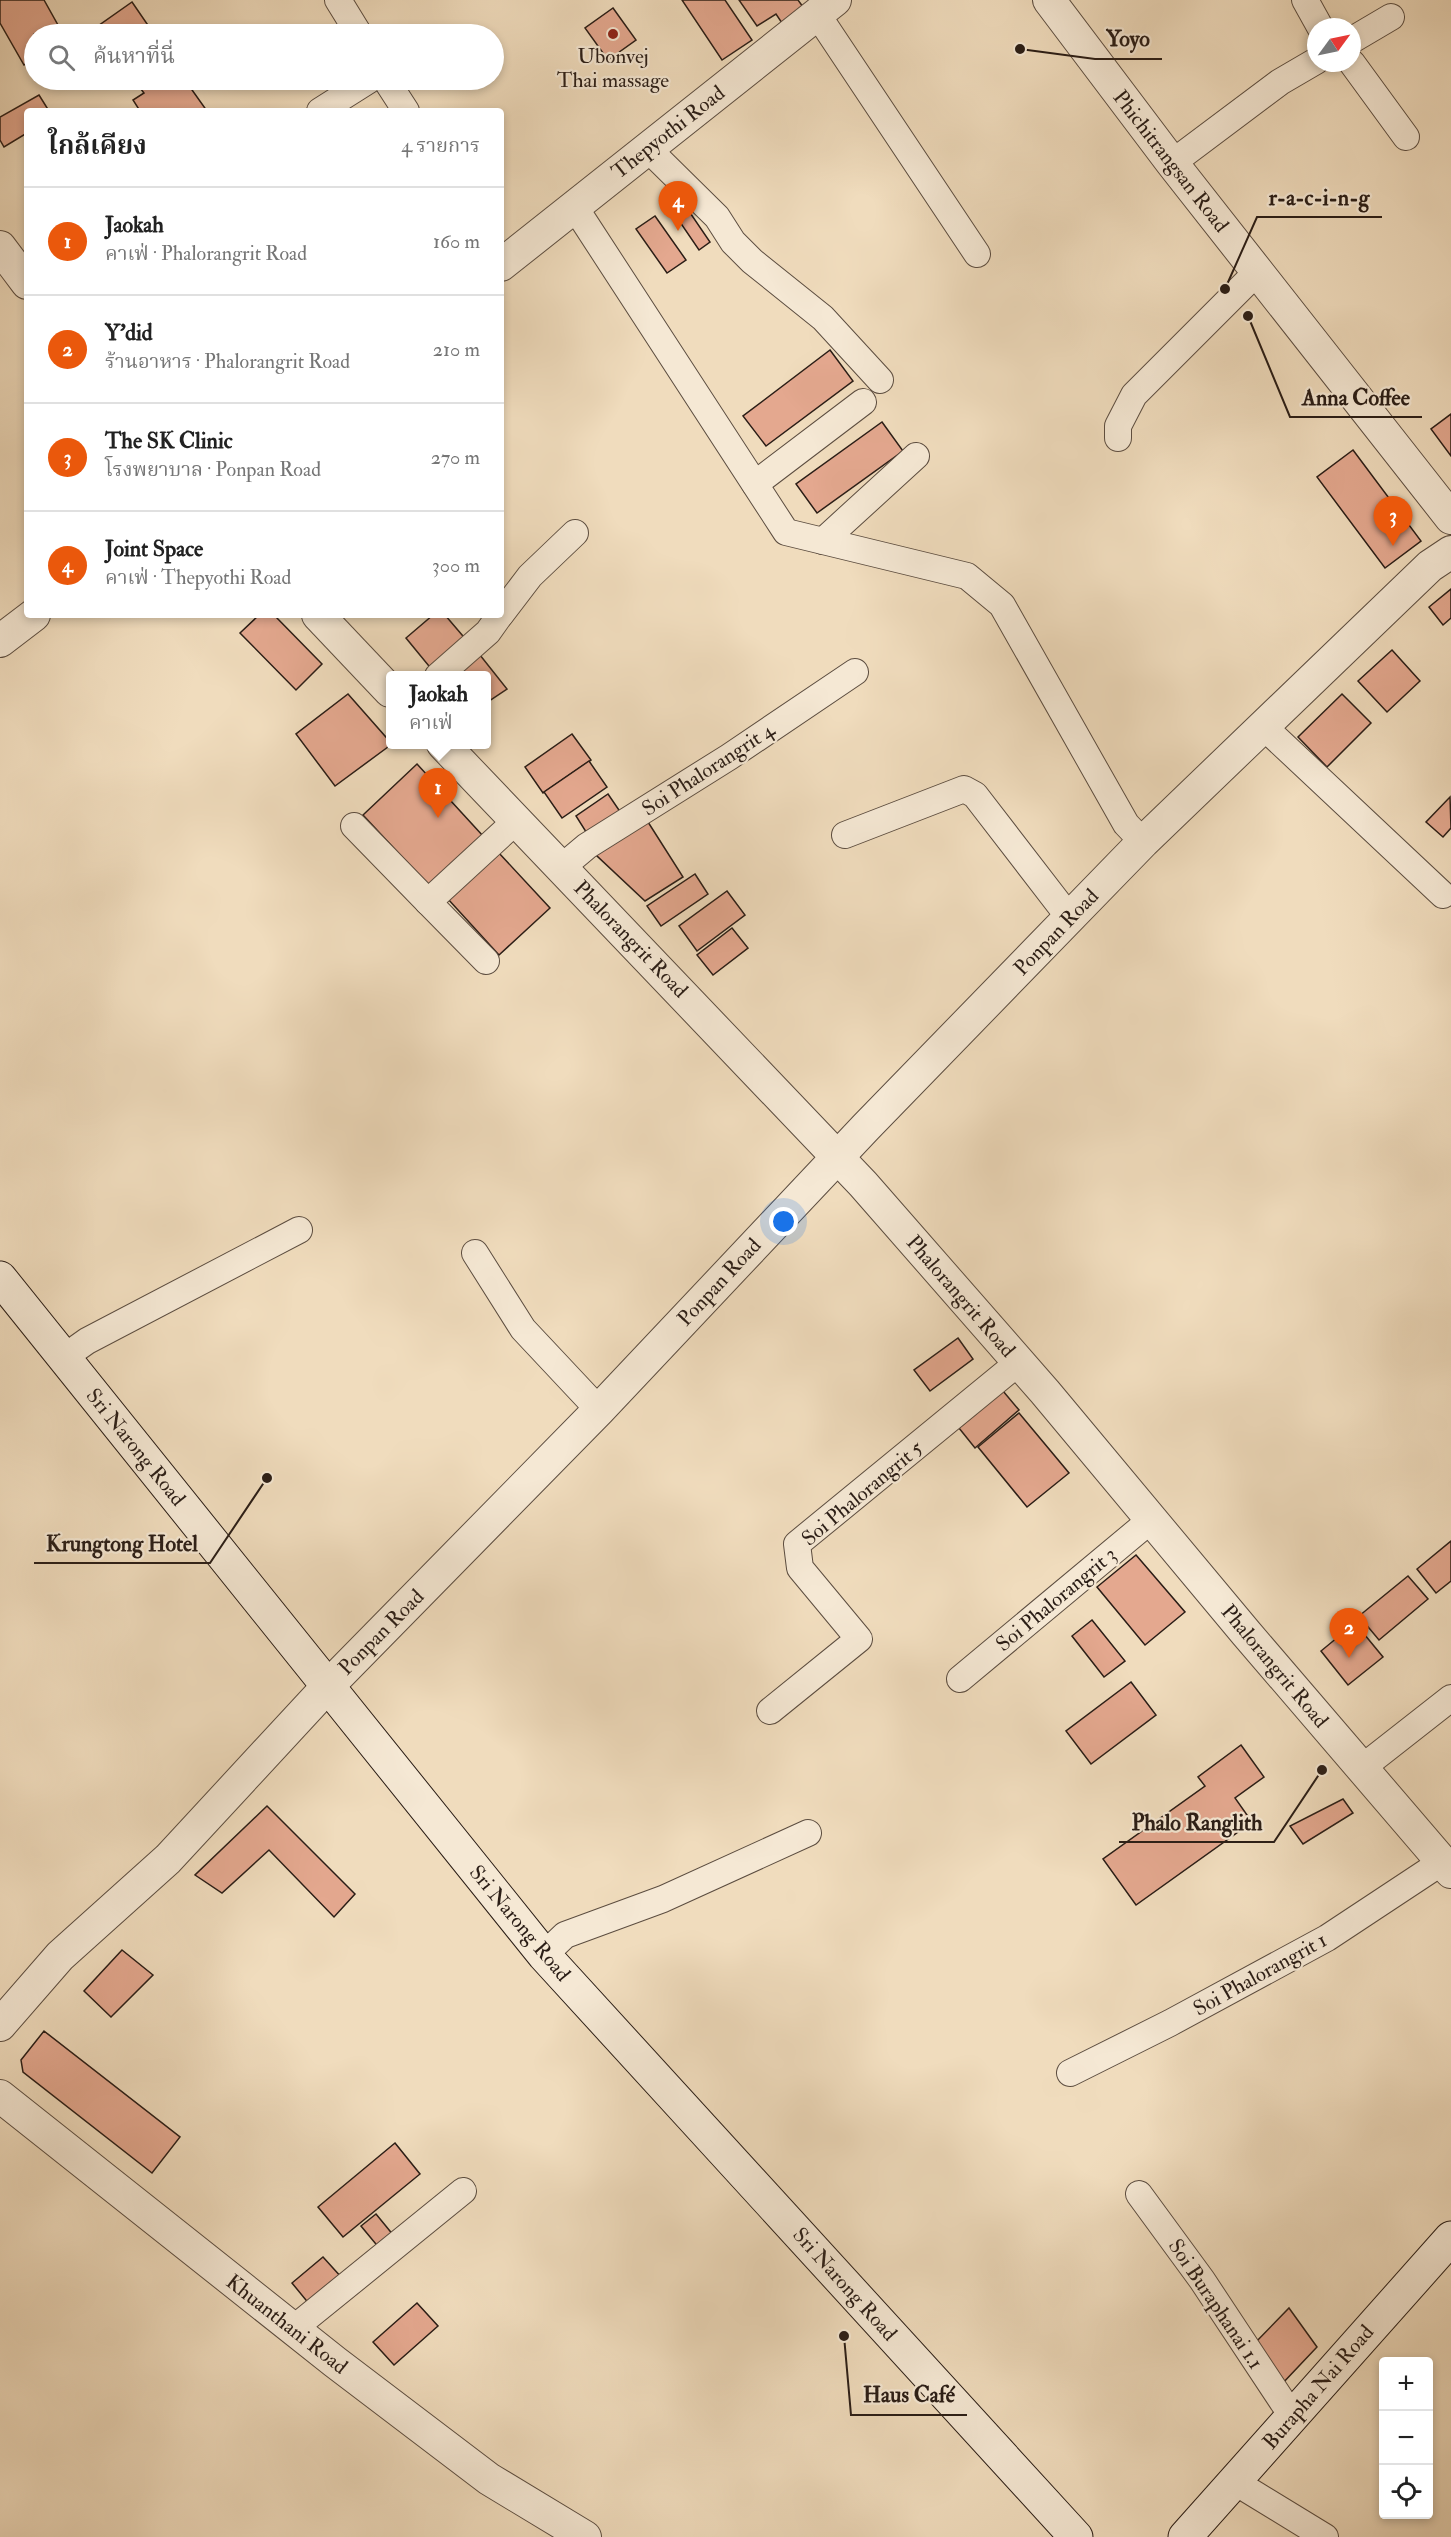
<!DOCTYPE html>
<html lang="th">
<head>
<meta charset="utf-8">
<style>
	body { margin:0; font-family:"IM FELL Double Pica","Noto Serif Thai",serif; background:#f2f2f2; color:#222 }
	.controls { position:absolute; right:18px; bottom:18px; display:grid; overflow:hidden; border-radius:6px; box-shadow:0 3px 9px #0003 }
	.controls button { width:54px; height:54px; display:grid; place-items:center; padding:0; border:0; border-bottom:2px solid #e0e0e0; background:#fff; color:#222; font:30px sans-serif }
	.compass { position:absolute; left:1307px; top:18px; width:54px; height:54px; border-radius:50%; background:#fff; box-shadow:0 3px 9px #0003; rotate:57deg }
	.you { position:absolute; left:784px; top:1222px; width:21px; height:21px; margin:-15px; border:4px solid #fff; border-radius:50%; background:#1a73e8; box-shadow:0 0 0 9px #1a73e833 }
	.badge { display:grid; place-items:center; width:39px; height:39px; border-radius:50%; background:#ea580c; color:#fff; font-size:20px; font-weight:700 }
	.pin { position:absolute; translate:-50% -50px; filter:drop-shadow(0 2px 3px #0008) }
	.pin::after { content:''; position:absolute; top:32px; width:21px; height:18px; background:inherit; clip-path:polygon(0 0,100% 0,50% 100%) }
	.popup { position:absolute; left:386px; top:671px; width:105px; height:78px; box-sizing:border-box; display:grid; place-content:center; border-radius:6px; background:#fff; filter:drop-shadow(0 2px 4px #0005); font-size:20px; white-space:nowrap; color:#767676 }
	.popup b { font-size:22px; color:#222 }
	.popup::after { content:''; position:absolute; left:50%; top:100%; margin-left:-12px; border:12px solid transparent; border-top-color:#fff }
	.list { margin:0; padding:0; list-style:none }
	h2 { display:flex; justify-content:space-between; align-items:center; height:78px; margin:0; padding:0 24px; font-size:26px }
	h2 small { font-size:20px; font-weight:400; color:#767676 }
	.list li { display:grid; grid-template-columns:39px 1fr auto; gap:18px; align-items:center; box-sizing:border-box; height:108px; padding:0 24px; border-top:2px solid #e0e0e0 }
	.list b { display:block; font-size:22px; white-space:nowrap }
	.list p { margin:0; font-size:20px; white-space:nowrap; color:#767676 }
	.list em { font-size:20px; font-style:normal; color:#767676 }
	.icon { flex:none; width:33px; height:33px; fill:none; stroke:currentColor; stroke-width:2; stroke-linecap:round; stroke-linejoin:round }
	.map { position:relative; flex:none; width:1451px; height:2537px; overflow:hidden }
	.search { position:absolute; background:#fff; box-shadow:0 3px 9px #0003; left:24px; top:24px; width:480px; height:66px; display:flex; align-items:center; gap:15px; box-sizing:border-box; padding:0 21px; border-radius:33px; color:#767676; font-size:22px }
	.panel { position:absolute; background:#fff; box-shadow:0 3px 9px #0003; left:24px; top:108px; width:480px; height:510px; border-radius:6px }
	.map>svg:first-child { display:block }
	.building { fill:#e4a88f; stroke:#2a1d16; stroke-width:1.5 }
	.lines { fill:none; stroke-linecap:round; stroke-linejoin:round }
	.minor-casing { stroke:#5c4d40; stroke-width:28 }
	.tertiary-casing { stroke:#5c4d40; stroke-width:34 }
	.secondary-casing { stroke:#2a1d16; stroke-width:35 }
	.minor { stroke:#f5e8d4; stroke-width:26 }
	.tertiary { stroke:#f5e8d4; stroke-width:32 }
	.secondary { stroke:#f5e8d4; stroke-width:33 }
	.poi-dot { fill:#8f2418; stroke:#f5e8d4; stroke-width:2 }
	.labels { text-anchor:middle; stroke-width:4.5; stroke-linejoin:round; paint-order:stroke }
	.poi-label { font-size:21px; fill:#2a1d16; stroke:#f5e8d4 }
	.street-label { font-size:21px; fill:#2a1d16; stroke:#f5e8d4 }
	.leader { fill:none; stroke:#2a1d16; stroke-width:2 }
	.callout-dot { fill:#2a1d16; stroke:#f5e8d4; stroke-width:2 }
	.callout-label { font-size:22px; text-anchor:middle; font-weight:bold; fill:#2a1d16; stroke:#f5e8d4; stroke-width:4.5; stroke-linejoin:round; paint-order:stroke }
</style>
</head>
<body>
<div class="map">
<svg width="1451" height="2537" viewBox="0 0 1451 2537">
	<rect width="100%" height="100%" fill="#f0dcbd"/>
	<filter id="stains"><feTurbulence type="fractalNoise" baseFrequency=".00333" numOctaves="4"/><feColorMatrix values="0 0 0 0 .2 0 0 0 0 .09 0 0 0 0 .02 0 0 0 .5 -.17"/></filter>
	<radialGradient id="worn" r=".72"><stop offset=".6" stop-color="#630" stop-opacity="0"/><stop offset="1" stop-color="#630" stop-opacity=".3"/></radialGradient>
	<!-- building -->
	<g class="building">
		<path d="M0 0H44L63 34H34V59L24 65 0 23Z"/>
		<path d="M682 0H725L752 40 722 60Z"/>
		<path d="M739 0H798L806 11 784 26 776 14 757 26Z"/>
		<path d="M132 2 154 34H104L98 26Z"/>
		<path d="M613 8 636 40 608 60 585 28Z"/>
		<path d="M134 80H185L207 111H140L133 100 144 93Z"/>
		<path d="M39 95 49 111H27V133L4 147 0 140V117Z"/>
		<path d="M680 198 710 242 699 250 669 206Z"/>
		<path d="M655 216 686 260 667 273 636 229Z"/>
		<path d="M830 350 853 381 766 446 743 416Z"/>
		<path d="M1451 414V456L1431 429Z"/>
		<path d="M882 422 903 451 817 513 796 484Z"/>
		<path d="M1353 450 1421 541 1385 568 1317 477Z"/>
		<path d="M1451 589V618L1443 625 1429 607Z"/>
		<path d="M259 615H274L322 664 296 690 240 633Z"/>
		<path d="M433 615H445L468 642 433 671 406 638Z"/>
		<path d="M476 650 507 689 486 703V676H446Z"/>
		<path d="M1392 650 1420 681 1387 712 1358 681Z"/>
		<path d="M348 694 392 744 335 786 296 734Z"/>
		<path d="M1342 694 1371 723 1327 767 1298 737Z"/>
		<path d="M572 734 591 760 543 793 525 767Z"/>
		<path d="M589 761 607 787 562 818 544 792Z"/>
		<path d="M417 764 483 836 429 886 363 815Z"/>
		<path d="M608 794 621 813 588 835 576 816Z"/>
		<path d="M1450 797 1451 828 1443 837 1426 822Z"/>
		<path d="M648 822 683 877 645 901 596 855Z"/>
		<path d="M498 852 550 908 499 955 448 899Z"/>
		<path d="M695 874 708 894 661 926 647 906Z"/>
		<path d="M727 891 745 915 697 951 679 926Z"/>
		<path d="M732 928 748 948 713 975 697 955Z"/>
		<path d="M958 1338 973 1359 930 1391 914 1370Z"/>
		<path d="M1003 1391 1019 1410 975 1448 959 1428Z"/>
		<path d="M1019 1413 1069 1473 1027 1507 978 1447Z"/>
		<path d="M1451 1541V1581L1436 1593 1417 1569Z"/>
		<path d="M1136 1555 1185 1612 1145 1645 1097 1587Z"/>
		<path d="M1408 1576 1428 1599 1379 1640 1359 1616Z"/>
		<path d="M1092 1620 1125 1661 1104 1677 1072 1636Z"/>
		<path d="M1355 1623 1383 1657 1348 1685 1321 1651Z"/>
		<path d="M1131 1682 1156 1715 1091 1764 1066 1731Z"/>
		<path d="M1241 1745 1264 1777 1235 1798 1252 1822 1136 1905 1103 1859 1205 1786 1198 1777Z"/>
		<path d="M1343 1799 1353 1813 1303 1844 1290 1826Z"/>
		<path d="M267 1806 355 1894 334 1917 269 1850 222 1893 195 1875Z"/>
		<path d="M122 1950 153 1975 111 2017 84 1991Z"/>
		<path d="M44 2031 180 2137 152 2173 23 2072 21 2060Z"/>
		<path d="M395 2143 420 2174 343 2237 318 2207Z"/>
		<path d="M376 2214 394 2236 380 2249 361 2226Z"/>
		<path d="M323 2257 342 2278 310 2305 292 2283Z"/>
		<path d="M417 2303 438 2326 394 2365 373 2342Z"/>
		<path d="M1289 2308 1317 2347 1280 2386 1252 2346Z"/>
	</g>
	<g class="lines">
		<!-- minor casing -->
		<g class="minor-casing">
			<g id="minor">
				<path d="M338 0 359 34"/>
				<path d="M1305 0 1320 27"/>
				<path d="M817 14 977 254"/>
				<path d="M1352 40 1391 17"/>
				<path d="M1352 63 1406 137"/>
				<path d="M386 80 406 111"/>
				<path d="M320 111 369 80"/>
				<path d="M647 148 717 217 733 242 752 261 823 318 880 380"/>
				<path d="M1172 163 1280 82 1316 61"/>
				<path d="M574 206 786 532 967 576 1002 605 1126 824 1143 842"/>
				<path d="M1118 438V426L1134 395 1257 272"/>
				<path d="M755 484 863 402"/>
				<path d="M823 541 916 456"/>
				<path d="M501 614 530 576 575 533"/>
				<path d="M438 676 488 632 500 615"/>
				<path d="M1263 726 1443 895"/>
				<path d="M354 826 428 902"/>
				<path d="M845 835 964 789 975 795 1069 917"/>
				<path d="M562 867 587 846 729 757 855 672"/>
				<path d="M486 961 428 902 517 820"/>
				<path d="M475 1253 523 1329 599 1410"/>
				<path d="M63 1358 87 1341 299 1230"/>
				<path d="M960 1679 1152 1519"/>
				<path d="M770 1711 859 1639 800 1568 797 1544 1019 1362"/>
				<path d="M1363 1767 1451 1698"/>
				<path d="M544 1955 565 1935 663 1899 808 1833"/>
				<path d="M1070 2073 1170 2023 1327 1938 1442 1862"/>
				<path d="M1139 2194 1202 2280 1292 2416"/>
				<path d="M293 2329 463 2191"/>
				<path d="M1235 2482 1325 2537"/>
			</g>
		</g>
		<!-- tertiary casing -->
		<g class="tertiary-casing">
			<g id="tertiary">
				<path d="M1049 0 1172 163 1451 518"/>
				<path d="M0 247 27 283"/>
				<path d="M501 265 835 0"/>
				<path d="M318 615 390 691"/>
				<path d="M0 641 34 615"/>
				<path d="M443 744 863 1184 1045 1392 1246 1633 1451 1872"/>
				<path d="M0 2025 60 1956 168 1859 329 1685 599 1410 866 1127 1143 842 1430 566 1451 552"/>
				<path d="M0 2096 335 2362 489 2479 585 2537"/>
			</g>
		</g>
		<!-- secondary casing -->
		<g class="secondary-casing">
			<g id="secondary">
				<path d="M0 1278 544 1955 1076 2537"/>
				<path d="M1185 2537 1451 2238"/>
			</g>
		</g>
		<!-- minor -->
		<use href="#minor" class="minor"/>
		<!-- tertiary -->
		<use href="#tertiary" class="tertiary"/>
		<!-- secondary -->
		<use href="#secondary" class="secondary"/>
	</g>
	<!-- markers -->
	<circle class="poi-dot" cx="613" cy="34" r="6"/>
	<g class="labels">
		<!-- poi labels -->
		<g class="poi-label">
			<text x="613" y="63">Ubonvej<tspan x="613" dy="24">Thai massage</tspan></text>
		</g>
		<!-- street labels -->
		<g class="street-label">
			<text transform="translate(668 132) rotate(-38)" y="7">Thepyothi Road</text>
			<text transform="translate(1171 161) rotate(52)" y="7">Phichitrangsan Road</text>
			<text transform="translate(708 769) rotate(-33)" y="7">Soi Phalorangrit 4</text>
			<text transform="translate(1056 932) rotate(-46)" y="7">Ponpan Road</text>
			<text transform="translate(631 939) rotate(46)" y="7">Phalorangrit Road</text>
			<text transform="translate(719 1282) rotate(-47)" y="7">Ponpan Road</text>
			<text transform="translate(961 1296) rotate(49)" y="7">Phalorangrit Road</text>
			<text transform="translate(136 1447) rotate(51)" y="7">Sri Narong Road</text>
			<text transform="translate(862 1493) rotate(-40)" y="7">Soi Phalorangrit 5</text>
			<text transform="translate(1056 1599) rotate(-40)" y="7">Soi Phalorangrit 3</text>
			<text transform="translate(381 1632) rotate(-45)" y="7">Ponpan Road</text>
			<text transform="translate(1275 1666) rotate(50)" y="7">Phalorangrit Road</text>
			<text transform="translate(520 1923) rotate(50)" y="7">Sri Narong Road</text>
			<text transform="translate(1260 1974) rotate(-29)" y="7">Soi Phalorangrit 1</text>
			<text transform="translate(845 2284) rotate(48)" y="7">Sri Narong Road</text>
			<text transform="translate(1216 2304) rotate(56)" y="7">Soi Buraphanai 1.1</text>
			<text transform="translate(287 2324) rotate(38)" y="7">Khuanthani Road</text>
			<text transform="translate(1318 2387) rotate(-49)" y="7">Burapha Nai Road</text>
		</g>
	</g>
	<!-- callouts -->
	<path class="leader" d="M1020 49L1095 59H1162M1225 289L1257 217H1382M1248 316L1290 417H1422M267 1478L210 1563H34M1322 1770L1274 1842H1119M844 2336L851 2415H967"/>
	<g class="callout-dot">
		<circle cx="1020" cy="49" r="6"/>
		<circle cx="1225" cy="289" r="6"/>
		<circle cx="1248" cy="316" r="6"/>
		<circle cx="267" cy="1478" r="6"/>
		<circle cx="1322" cy="1770" r="6"/>
		<circle cx="844" cy="2336" r="6"/>
	</g>
	<g class="callout-label">
		<text x="1128" y="46">Yoyo</text>
		<text x="1319" y="205">r-a-c-i-n-g</text>
		<text x="1356" y="405">Anna Coffee</text>
		<text x="122" y="1551">Krungtong Hotel</text>
		<text x="1197" y="1830">Phalo Ranglith</text>
		<text x="909" y="2402">Haus Café</text>
	</g>
	<rect width="100%" height="100%" filter="url(#stains)"/>
	<rect width="100%" height="100%" fill="url(#worn)"/>
</svg>
<div class="controls">
<button>+</button>
<button>−</button>
<button><svg class="icon" aria-label="locate" viewBox="0 0 24 24"><circle cx="12" cy="12" r="6"/><path d="M12 2v4M12 18v4M2 12h4M18 12h4"/></svg></button>
</div>
<svg class="compass" viewBox="-18 -18 36 36"><path d="M0-13l5 13h-10z" fill="#e53935"/><path d="M0 13l5-13h-10z" fill="#767676"/></svg>
<div class="you"></div>
<div class="pin badge" style="left:438px;top:818px">1</div>
<div class="popup"><b>Jaokah</b>คาเฟ่</div>
<div class="pin badge" style="left:1349px;top:1658px">2</div>
<div class="pin badge" style="left:1393px;top:546px">3</div>
<div class="pin badge" style="left:678px;top:231px">4</div>
<div class="search"><svg class="icon" aria-label="search" viewBox="0 0 24 24"><circle cx="10" cy="10" r="6"/><path d="M15 15l6 6"/></svg>ค้นหาที่นี่</div>
<section class="panel">
<h2>ใกล้เคียง<small>4 รายการ</small></h2>
<ul class="list">
<li><span class="badge">1</span><div><b>Jaokah</b><p>คาเฟ่ · Phalorangrit Road</p></div><em>160 m</em></li>
<li><span class="badge">2</span><div><b>Y'did</b><p>ร้านอาหาร · Phalorangrit Road</p></div><em>210 m</em></li>
<li><span class="badge">3</span><div><b>The SK Clinic</b><p>โรงพยาบาล · Ponpan Road</p></div><em>270 m</em></li>
<li><span class="badge">4</span><div><b>Joint Space</b><p>คาเฟ่ · Thepyothi Road</p></div><em>300 m</em></li>
</ul>
</section>
</div>
</body>
</html>
